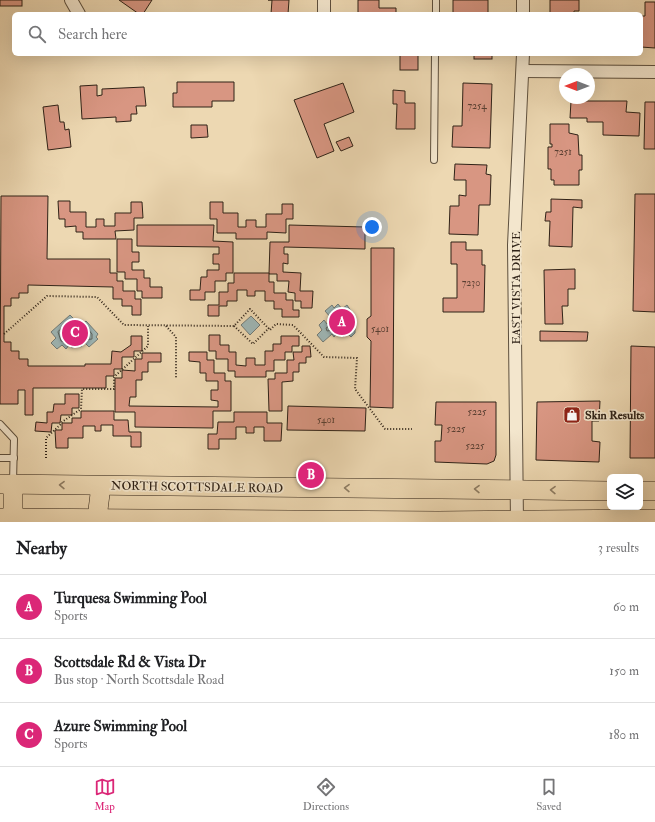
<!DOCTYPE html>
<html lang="en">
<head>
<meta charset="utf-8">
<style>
	body { margin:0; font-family:"IM FELL Double Pica",serif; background:#f6f6f6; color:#202124 }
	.controls { position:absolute; right:12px; bottom:12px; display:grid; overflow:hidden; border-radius:6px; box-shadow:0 4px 16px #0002 }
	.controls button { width:36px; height:36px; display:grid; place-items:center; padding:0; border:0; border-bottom:1px solid #e0e0e0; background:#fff; color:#202124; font:20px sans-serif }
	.compass { position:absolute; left:559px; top:68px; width:36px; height:36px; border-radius:50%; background:#fff; box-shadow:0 4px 16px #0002; rotate:270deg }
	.you { position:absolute; left:372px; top:227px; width:14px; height:14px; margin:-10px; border:3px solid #fff; border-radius:50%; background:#1a73e8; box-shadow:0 0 0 6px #1a73e833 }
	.badge { display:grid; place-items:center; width:26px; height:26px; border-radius:50%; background:#db2777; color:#fff; font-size:13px; font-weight:700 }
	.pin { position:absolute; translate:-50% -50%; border:2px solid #fff; box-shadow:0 1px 4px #0006 }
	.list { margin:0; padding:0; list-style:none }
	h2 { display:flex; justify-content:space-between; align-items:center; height:52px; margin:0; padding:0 16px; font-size:17px }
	h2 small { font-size:13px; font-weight:400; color:#757577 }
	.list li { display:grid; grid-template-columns:26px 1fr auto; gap:12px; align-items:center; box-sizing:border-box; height:64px; padding:0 16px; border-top:1px solid #e0e0e0 }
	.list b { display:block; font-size:15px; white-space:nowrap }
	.list p { margin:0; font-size:13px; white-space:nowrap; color:#757577 }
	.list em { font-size:13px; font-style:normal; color:#757577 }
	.icon { flex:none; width:22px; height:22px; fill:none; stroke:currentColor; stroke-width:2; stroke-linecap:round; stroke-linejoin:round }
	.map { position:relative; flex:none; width:655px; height:522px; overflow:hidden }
	.search { position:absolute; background:#fff; box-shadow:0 4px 16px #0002; left:12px; right:12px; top:12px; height:44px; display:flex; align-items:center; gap:10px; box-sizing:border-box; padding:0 14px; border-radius:6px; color:#757577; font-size:15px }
	.sheet { height:244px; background:#fff }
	nav { display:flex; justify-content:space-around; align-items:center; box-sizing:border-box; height:56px; border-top:1px solid #e0e0e0; background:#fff; font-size:11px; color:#757577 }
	nav a { display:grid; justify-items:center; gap:2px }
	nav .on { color:#db2777 }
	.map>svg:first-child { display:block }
	.water { fill:#9eb7b7; stroke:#727b77 }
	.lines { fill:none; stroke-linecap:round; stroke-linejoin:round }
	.shore { stroke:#666c67; stroke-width:1 }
	.building { fill:#d89682; stroke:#2f2217 }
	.lane-casing { stroke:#5e503e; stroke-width:8 }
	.street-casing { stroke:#5e503e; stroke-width:14 }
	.primary-casing { stroke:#2f2217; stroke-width:20 }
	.path { stroke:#2f2217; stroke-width:2; stroke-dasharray:1 2; stroke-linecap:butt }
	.lane { stroke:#f3e6cd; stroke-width:6 }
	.street { stroke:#f3e6cd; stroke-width:12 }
	.primary { stroke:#edd8b2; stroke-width:19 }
	.oneway { stroke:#8e7d64 }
	.labels { text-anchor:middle; stroke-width:3.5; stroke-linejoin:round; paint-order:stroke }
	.number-label { font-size:10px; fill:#593f32 }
	.street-label { font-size:12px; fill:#2f2217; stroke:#f3e6cd }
	.poi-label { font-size:12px; font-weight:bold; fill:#2f2217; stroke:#f3e6cd; text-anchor:start }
</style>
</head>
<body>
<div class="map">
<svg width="655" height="522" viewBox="0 0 655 522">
	<rect width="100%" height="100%" fill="#edd8b2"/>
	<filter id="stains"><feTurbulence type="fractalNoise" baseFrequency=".005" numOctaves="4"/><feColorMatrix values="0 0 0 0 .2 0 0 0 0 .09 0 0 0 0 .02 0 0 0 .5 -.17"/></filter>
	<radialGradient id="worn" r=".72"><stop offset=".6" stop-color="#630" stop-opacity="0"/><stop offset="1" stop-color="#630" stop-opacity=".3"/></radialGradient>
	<!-- water -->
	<g class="water">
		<path d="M338 304 342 309 347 305 351 311 349 314 355 323V333L351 337 347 333 343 337 338 332 334 337 332 334 323 342 317 335 322 330 319 325 324 320 327 324 332 319 325 311 332 305 334 308Z"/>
		<path d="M70 315 78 323 73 327 76 330 86 321 98 334 96 337 98 339 89 347 85 343 81 347 77 344 72 348 69 345 66 349 62 345 57 349 51 343 56 338 51 332Z"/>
		<path d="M251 316 260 325 250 335 241 325Z"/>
	</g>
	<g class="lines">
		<!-- shore -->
		<g class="shore">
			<path d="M337 311 345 313 351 324 350 329C343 330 335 329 327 331L326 328 335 322 333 313Z"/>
			<path d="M68 323 70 324V330L75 333 87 328 92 334V339L66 342 61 341 58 332Z"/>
		</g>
	</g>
	<!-- building -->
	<g class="building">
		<rect x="0" y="0" width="22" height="6"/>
		<path d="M119 0H152L143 14H139Z"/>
		<path d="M268 0H289L288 14H271L272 0Z"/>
		<path d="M358 0H379V8H396V14H358Z"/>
		<rect x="453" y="0" width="35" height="14"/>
		<path d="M550 0H579V11H574V14H550Z"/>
		<path d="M645 2H655V48L641 47V16H645Z"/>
		<rect x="400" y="54" width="18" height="16"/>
		<rect x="474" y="54" width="18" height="5"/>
		<path d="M177 82H234V101H212V107H173V93H177Z"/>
		<path d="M343 83 354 112 324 124 334 151 317 158 294 100Z"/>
		<path d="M463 83 492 84 490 148 452 147 453 126H462Z"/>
		<path d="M97 85V96L102 95V89L144 87 146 106H136L137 114H131V121L116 122V117L82 119 80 86Z"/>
		<path d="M393 90 405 91V103H415V129H396L397 104H393Z"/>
		<path d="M571 101H627L626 112 640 113 639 136 603 135V122H587V118H570Z"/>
		<path d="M645 102H655V149H644Z"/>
		<path d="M58 105 60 122H64L65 130 69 129 71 147 48 150 43 107Z"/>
		<path d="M550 124H569V133L578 135 579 155H582V170H579V185H554V180H551V169H548V147H552V144H550Z"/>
		<path d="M191 125H207L208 137 191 138Z"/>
		<path d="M349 137 353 146 341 151 336 142Z"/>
		<path d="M455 164 487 165 486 174 491 175 490 205H479L478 235 449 234 450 206H459V195L466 196V180H454Z"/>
		<path d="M635 194H655V312L633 311Z"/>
		<path d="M1 196H48L47 259H110V273H117V281H123V291H135V299H141V315H132V306H122V299H113V287L28 285V293H19V298H11V306H4V342H11V351H19V359H28V366H85V364H111L112 351 121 352 131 345V336H142V351H134V357H122V369H114V376H106V388H33V415H25V390H18V404H0Z"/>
		<path d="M551 199 582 200V208L573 207 572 247 549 246 550 221H545L546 212H551Z"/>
		<path d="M58 201H70V212H86V227H96V219H104V226H115V213H131V202H142L143 218H134V230L115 231 116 239H83V232H76V226L65 227V219H59Z"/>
		<path d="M210 202H223V213H238V227H246V220H256V227H266V214H282V204H293V219H286V233L267 232V239H236V233H217V219H210Z"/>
		<path d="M137 225H214L213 241 233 242V273H226V281H215V292H205V300H190V290H200L201 277H207V270H219V264H213V254H219V247L137 246Z"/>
		<path d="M289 225 365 227V249L284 247V254H288V264L283 263V272L301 273 300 291H313L312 308H301V301H295V293L288 292 289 281H277V274H269L270 242H289Z"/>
		<path d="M117 239H132V252H139V262H132V270H144V278H150V287H162V298H142V291H137V279H125V272H117Z"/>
		<path d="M451 242H466V250H482V265H485L484 312H443V298H457V264H451Z"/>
		<path d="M371 248H394L393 408 370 407 371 341 367 337V319L371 316Z"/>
		<path d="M575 269V289H568V306H562L563 324H545L544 270Z"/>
		<path d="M234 273H269V282H274V293H286V300H293V310H299V317H282V309H274V301H265V291H255V296H247V290H237V301H227V306H219V316H208V305H219V292H228V283H234Z"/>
		<path d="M540 331 588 332 587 341H540Z"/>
		<path d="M209 335H220V345H229V352H236V365L246 366V358H255V365H265V351H273V344H281V336H299V346H292V352H285V360H274V371H266V377H235V371H228V359H216V351H209Z"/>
		<path d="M302 346H310L311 357H306V363H299V372H293V381L282 382V411H269L268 379H275V373H287V360H294L293 352H302Z"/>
		<path d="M631 346 655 347V458H630Z"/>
		<path d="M189 352H207V360H214V373H225V381H231V411H213V428L135 427V412H115V378H122V370L135 371V359H142V353H161V362H148V372H142V380H136V397H130L129 406 218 407V401L211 400V390H218V381H206V373H200V362L189 361Z"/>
		<path d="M65 394H79V408H72V415H61L60 423H52L51 432 35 431 36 422 47 423V412H53L54 404H65Z"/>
		<path d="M600 401 599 421H592V441L600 442 599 462 536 460 537 402Z"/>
		<path d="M436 402H496V455L494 461 487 464 435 462V441H441L442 425H435Z"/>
		<path d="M288 406 366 408 365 431 287 430Z"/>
		<path d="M81 411H114V420H128L129 432H141V447H131V436H113V425H101V431H95V426H83V438H68V448H56L55 430H62V423H72V418H81Z"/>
		<path d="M234 412H267V423H282L281 441H264V427H254V433H246V427H236V439H219V449H208V434H217L218 422H234Z"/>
	</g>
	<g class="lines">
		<!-- lane casing -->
		<g class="lane-casing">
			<g id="lane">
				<path d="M436 14V0"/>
				<path d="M434 160 435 54"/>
				<path d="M0 424 14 439 13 483"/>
				<path d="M0 458H14"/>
			</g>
		</g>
		<!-- street casing -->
		<g class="street-casing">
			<g id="street">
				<path d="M71 0 79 14"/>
				<path d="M324 14V0"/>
				<path d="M523 14V0"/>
				<path d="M523 71 655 72"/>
				<path d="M517 522 514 245 523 54"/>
			</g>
		</g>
		<!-- primary casing -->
		<g class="primary-casing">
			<g id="primary">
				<path d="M0 484 610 491"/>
				<path d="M13 484V518"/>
				<path d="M640 491H655"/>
				<path d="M0 518 438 521 655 519"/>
				<path d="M97 518 101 486"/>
			</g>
		</g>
		<!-- path -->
		<g class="path">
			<path d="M166 326 176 337V379"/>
			<path d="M234 326 253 344 269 328"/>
			<path d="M4 334 47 296 97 297 124 325 234 326 250 309 270 330 276 324 293 325 324 357 357 358 355 389 385 429H412"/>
			<path d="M46 458V438L61 424 62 422 81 409 82 389H114V377L148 346V326"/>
		</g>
		<!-- lane -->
		<use href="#lane" class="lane"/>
		<!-- street -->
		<use href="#street" class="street"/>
		<!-- primary -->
		<use href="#primary" class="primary"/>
	</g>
	<!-- one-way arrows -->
	<defs><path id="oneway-chevron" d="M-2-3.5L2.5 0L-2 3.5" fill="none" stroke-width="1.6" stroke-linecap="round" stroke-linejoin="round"/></defs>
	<g class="oneway">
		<use href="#oneway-chevron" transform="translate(62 485) rotate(-179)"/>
		<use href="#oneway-chevron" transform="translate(347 488) rotate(-179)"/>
		<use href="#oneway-chevron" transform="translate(477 489) rotate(-179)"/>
		<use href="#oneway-chevron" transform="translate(553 490) rotate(-179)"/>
	</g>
	<!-- icons -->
	<defs>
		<g id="shop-square" transform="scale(0.9)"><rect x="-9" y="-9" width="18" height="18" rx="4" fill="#8f2418" stroke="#f3e6cd"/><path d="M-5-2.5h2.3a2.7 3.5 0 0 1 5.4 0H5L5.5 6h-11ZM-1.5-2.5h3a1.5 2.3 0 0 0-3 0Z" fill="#fff"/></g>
	</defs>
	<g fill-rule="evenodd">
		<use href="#shop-square" x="572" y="415"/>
	</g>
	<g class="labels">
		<!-- number labels -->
		<g class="number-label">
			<text x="477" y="109">7254</text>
			<text x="563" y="155">7251</text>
			<text x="471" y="286">7230</text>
			<text x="380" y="332">5401</text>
			<text x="477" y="415">5225</text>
			<text x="326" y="423">5401</text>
			<text x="456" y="432">5225</text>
			<text x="475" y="449">5225</text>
		</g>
		<!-- street labels -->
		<g class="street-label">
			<text transform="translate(516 288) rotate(-90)" y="4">EAST VISTA DRIVE</text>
			<text transform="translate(197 487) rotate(1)" y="4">NORTH SCOTTSDALE ROAD</text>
		</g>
		<!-- poi labels -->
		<g class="poi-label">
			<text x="585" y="419">Skin Results</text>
		</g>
	</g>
	<rect width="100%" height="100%" filter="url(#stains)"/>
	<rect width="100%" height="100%" fill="url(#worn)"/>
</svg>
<div class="controls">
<button><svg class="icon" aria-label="layers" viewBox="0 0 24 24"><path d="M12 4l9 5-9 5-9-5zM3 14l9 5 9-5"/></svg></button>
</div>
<svg class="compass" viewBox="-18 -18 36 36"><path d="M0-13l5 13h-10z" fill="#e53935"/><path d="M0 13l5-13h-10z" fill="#757577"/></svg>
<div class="you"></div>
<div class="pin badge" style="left:342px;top:322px">A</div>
<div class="pin badge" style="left:311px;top:475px">B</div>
<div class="pin badge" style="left:75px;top:333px">C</div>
<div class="search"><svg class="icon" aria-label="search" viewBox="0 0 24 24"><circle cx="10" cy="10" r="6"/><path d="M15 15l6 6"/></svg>Search here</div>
</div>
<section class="sheet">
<h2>Nearby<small>3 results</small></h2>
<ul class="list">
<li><span class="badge">A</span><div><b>Turquesa Swimming Pool</b><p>Sports</p></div><em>60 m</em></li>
<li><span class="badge">B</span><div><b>Scottsdale Rd &amp; Vista Dr</b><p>Bus stop · North Scottsdale Road</p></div><em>150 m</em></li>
<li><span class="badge">C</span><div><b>Azure Swimming Pool</b><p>Sports</p></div><em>180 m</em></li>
</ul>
</section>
<nav>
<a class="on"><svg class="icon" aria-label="map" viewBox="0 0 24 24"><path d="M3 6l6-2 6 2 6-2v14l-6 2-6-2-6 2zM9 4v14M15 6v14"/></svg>Map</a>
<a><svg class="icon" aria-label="directions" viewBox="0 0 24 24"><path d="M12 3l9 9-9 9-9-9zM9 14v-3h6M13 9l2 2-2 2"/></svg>Directions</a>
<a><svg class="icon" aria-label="saved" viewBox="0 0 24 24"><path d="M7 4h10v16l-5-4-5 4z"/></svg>Saved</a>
</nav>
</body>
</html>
